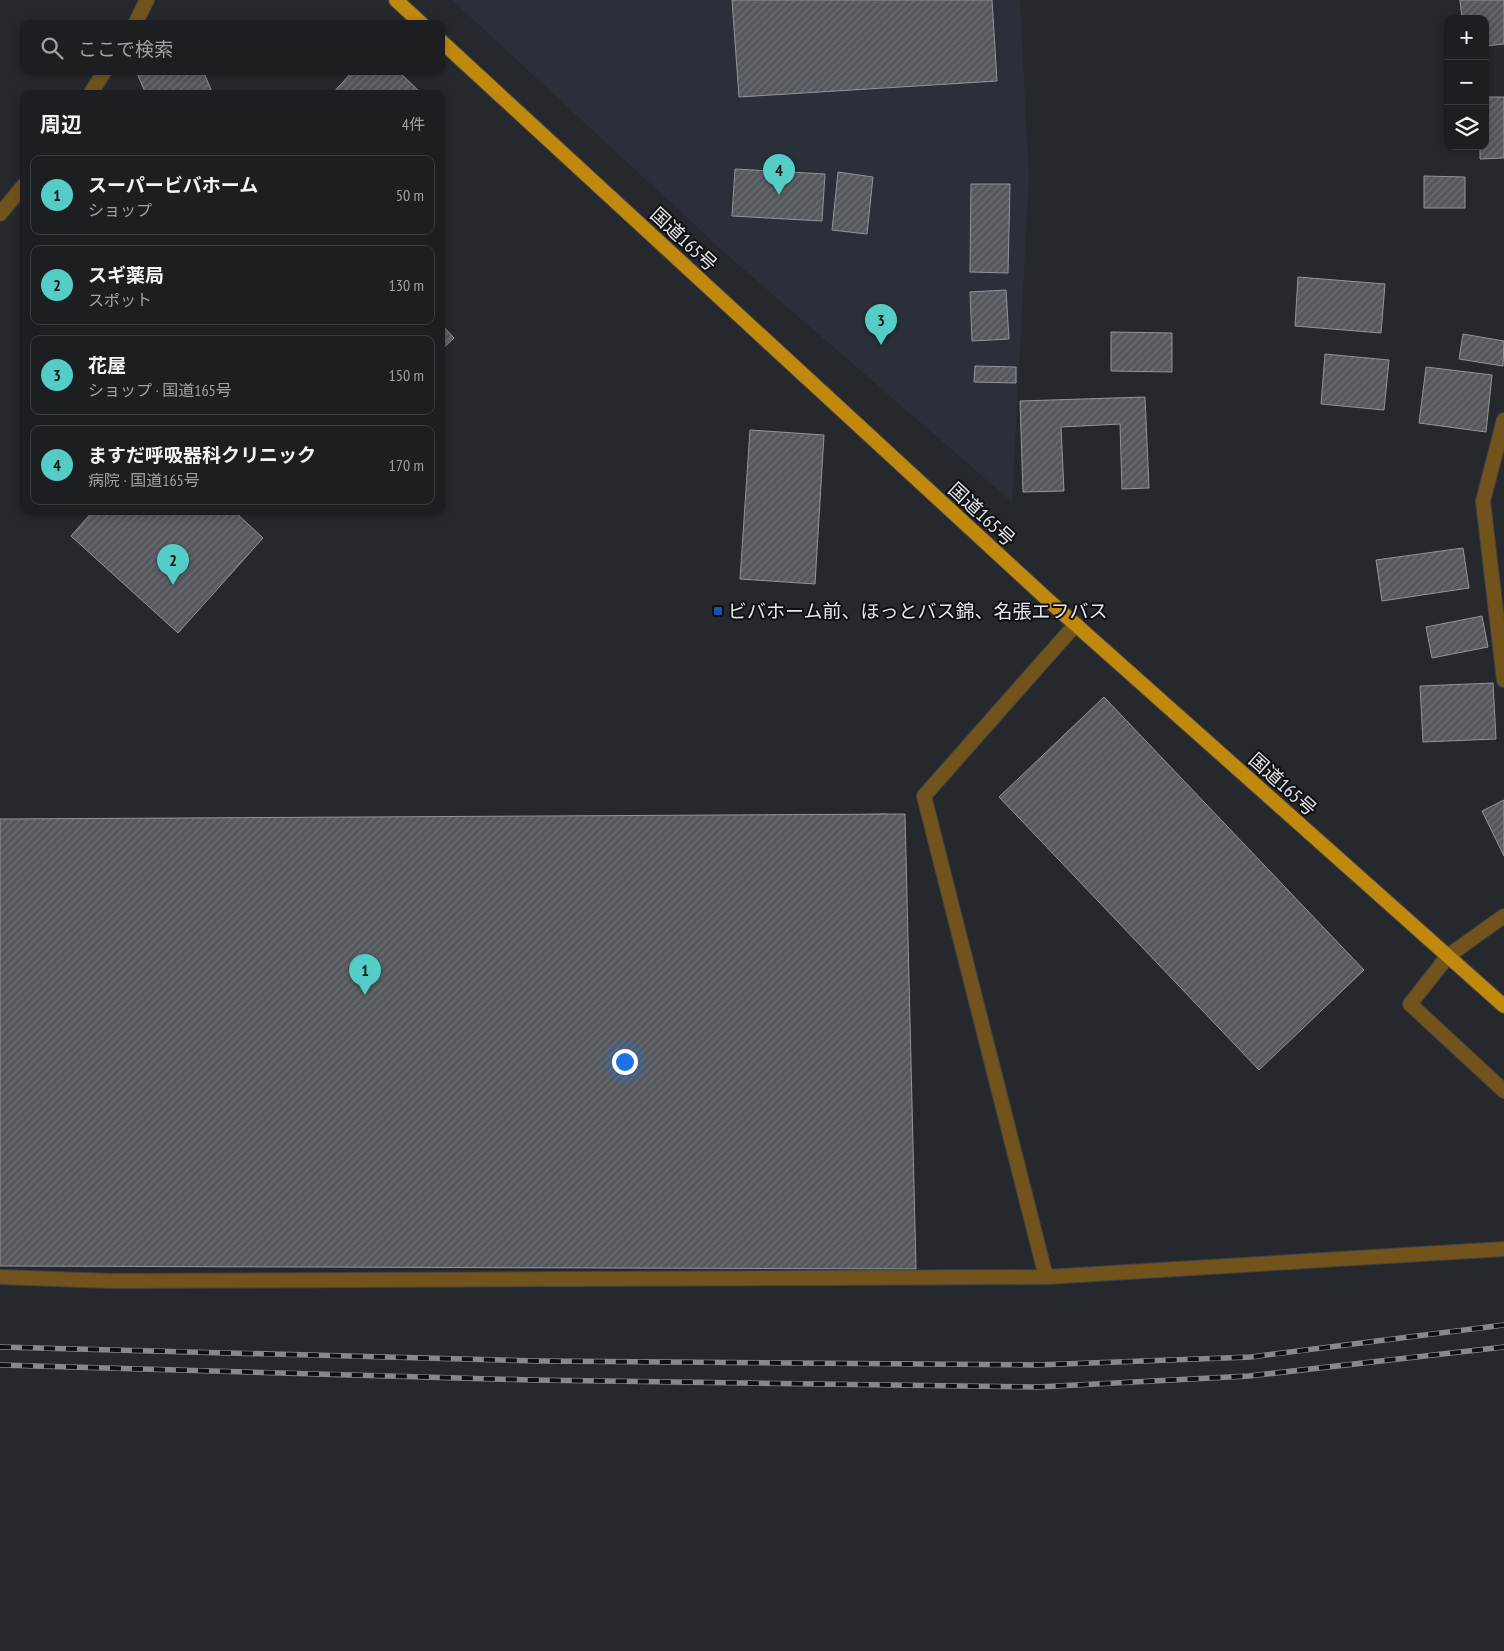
<!DOCTYPE html>
<html lang="ja">
<head>
<meta charset="utf-8">
<style>
	body { margin:0; font-family:"PT Sans Narrow","Noto Sans JP",sans-serif; background:#25272a; color:#f1f3f6 }
	.controls { position:absolute; right:15px; top:15px; display:grid; overflow:hidden; border-radius:10px; box-shadow:0 2px 8px #0003 }
	.controls button { width:45px; height:45px; display:grid; place-items:center; padding:0; border:0; border-bottom:1px solid #3a3c3f; background:#1c1e21; color:#f1f3f6; font:25px sans-serif }
	.you { position:absolute; left:624px; top:1061px; width:18px; height:18px; margin:-12px; border:4px solid #fff; border-radius:50%; background:#1a73e8; box-shadow:0 0 0 8px #1a73e833 }
	.badge { display:grid; place-items:center; width:32px; height:32px; border-radius:50%; background:#54cdc7; color:#111; font-size:16px; font-weight:700 }
	.pin { position:absolute; translate:-50% -41px; filter:drop-shadow(0 1px 2px #0008) }
	.pin::after { content:''; position:absolute; top:26px; width:18px; height:15px; background:inherit; clip-path:polygon(0 0,100% 0,50% 100%) }
	.list { margin:0; padding:0; list-style:none }
	h2 { display:flex; justify-content:space-between; align-items:center; height:65px; margin:0; padding:0 20px; font-size:21px }
	h2 small { font-size:16px; font-weight:400; color:#a0a2a5 }
	.list li { display:grid; grid-template-columns:32px 1fr auto; gap:15px; align-items:center; box-sizing:border-box; height:80px; margin:0 10px 10px; padding:0 10px; border:1px solid #3a3c3f; border-radius:10px }
	.list b { display:block; font-size:19px; white-space:nowrap }
	.list p { margin:0; font-size:16px; white-space:nowrap; color:#a0a2a5 }
	.list em { font-size:16px; font-style:normal; color:#a0a2a5 }
	.icon { flex:none; width:28px; height:28px; fill:none; stroke:currentColor; stroke-width:2; stroke-linecap:round; stroke-linejoin:round }
	.map { position:relative; flex:none; width:1504px; height:1651px; overflow:hidden }
	.search { position:absolute; background:#1c1e21; box-shadow:0 2px 8px #0003; left:20px; top:20px; width:425px; height:55px; display:flex; align-items:center; gap:12px; box-sizing:border-box; padding:0 18px; border-radius:10px; color:#a0a2a5; font-size:19px }
	.panel { position:absolute; background:#1c1e21; box-shadow:0 2px 8px #0003; left:20px; top:90px; width:425px; height:425px; border-radius:10px }
	.map>svg:first-child { display:block }
	.built { fill:#2a2f39 }
	.building { fill:url(#building-hatch); stroke:#92959b }
	.lines { fill:none; stroke-linecap:round; stroke-linejoin:round }
	.minor-casing { stroke:#404347; stroke-width:16 }
	.tertiary-casing { stroke:#404347; stroke-width:16 }
	.trunk-casing { stroke:#404347; stroke-width:16 }
	.minor { stroke:#72531c; stroke-width:14 }
	.tertiary { stroke:#72531c; stroke-width:14 }
	.trunk { stroke:#c1880e; stroke-width:14 }
	.rail-casing { stroke:#87898d; stroke-width:5.5 }
	.rail { stroke:#0f1013; stroke-width:4; stroke-dasharray:11; stroke-linecap:butt }
	.transit-dot { fill:#1a4fb4; stroke:#0f1013; stroke-width:2 }
	.labels { text-anchor:middle; stroke-width:4; stroke-linejoin:round; paint-order:stroke }
	.street-label { font-size:19px; fill:#e5e7ea; stroke:#0f1013 }
	.poi-label { font-size:19px; fill:#e5e7ea; stroke:#0f1013; text-anchor:start }
</style>
</head>
<body>
<div class="map">
<svg width="1504" height="1651" viewBox="0 0 1504 1651">
	<defs>
		<pattern id="building-hatch" width="6" height="6" patternUnits="userSpaceOnUse" patternTransform="scale(1.25)"><rect width="6" height="6" fill="#55585d"/><path d="M-1 1l2-2M0 6l6-6M5 7l2-2" fill="none" stroke="#6d7074"/></pattern>
	</defs>
	<rect width="100%" height="100%" fill="#25282c"/>
	<!-- built -->
	<path class="built" d="M452 0H1020L1029 177 1012 502 727 255Z"/>
	<!-- building -->
	<g class="building">
		<path d="M732 0H992L997 81 739 97Z"/>
		<path d="M1460 0H1504V44L1485 46V19H1462Z"/>
		<path d="M136 71H203L213 94H146Z"/>
		<path d="M353 71H398L422 94H332Z"/>
		<path d="M1485 97H1504V158L1480 159V146H1485Z"/>
		<path d="M735 169 825 174 822 221 732 216Z"/>
		<path d="M838 172 873 177 867 234 832 230Z"/>
		<path d="M1424 176 1465 177V208H1424Z"/>
		<path d="M971 184H1010L1008 273 970 272Z"/>
		<path d="M1298 277 1385 284 1381 333 1295 326Z"/>
		<path d="M1006 290 1009 339 972 341 970 292Z"/>
		<path d="M441 324 454 338 441 350Z"/>
		<path d="M1111 332 1172 333V372L1111 371Z"/>
		<path d="M1463 334 1504 341 1503 366 1459 359Z"/>
		<path d="M1325 354 1389 360 1384 410 1321 404Z"/>
		<path d="M975 366 1016 367V383L974 382Z"/>
		<path d="M1426 367 1492 375 1486 432 1419 423Z"/>
		<path d="M1145 397 1149 488 1122 489 1120 424 1061 427 1064 491 1023 492 1020 401Z"/>
		<path d="M750 430 824 435 815 584 740 579Z"/>
		<path d="M93 511H234L263 538 178 633 71 536Z"/>
		<path d="M1463 548 1469 588 1382 601 1376 560Z"/>
		<path d="M1482 616 1488 647 1432 658 1426 627Z"/>
		<path d="M1493 683 1496 739 1423 742 1420 686Z"/>
		<path d="M1104 697 1364 970 1259 1070 999 797Z"/>
		<path d="M1504 800V856L1482 811Z"/>
		<path d="M887 814 909 1257 0 1255V832Z"/>
		<path d="M905 814 916 1269 0 1266V819Z"/>
	</g>
	<g class="lines">
		<!-- minor casing -->
		<g class="minor-casing">
			<g id="minor">
				<path d="M135 24 147 0"/>
				<path d="M90 94 105 71"/>
				<path d="M0 214 24 185"/>
				<path d="M1504 420 1483 501 1504 680"/>
				<path d="M1504 916 1448 956 1410 1004 1504 1091"/>
				<path d="M0 1277 112 1281 1046 1277 1504 1249"/>
			</g>
		</g>
		<!-- tertiary casing -->
		<g class="tertiary-casing">
			<path id="tertiary" d="M1046 1277 924 796 1076 624"/>
		</g>
		<!-- trunk casing -->
		<g class="trunk-casing">
			<g id="trunk">
				<path d="M396 0 422 24"/>
				<path d="M441 41 1048 600 1504 1006"/>
			</g>
		</g>
		<!-- minor -->
		<use href="#minor" class="minor"/>
		<!-- tertiary -->
		<use href="#tertiary" class="tertiary"/>
		<!-- trunk -->
		<use href="#trunk" class="trunk"/>
		<!-- rail casing -->
		<g class="rail-casing">
			<g id="rail">
				<path d="M0 1347 537 1361 1036 1365 1251 1357 1504 1325"/>
				<path d="M0 1365 532 1380 1038 1387 1249 1376 1504 1347"/>
			</g>
		</g>
		<!-- rail -->
		<use href="#rail" class="rail"/>
	</g>
	<!-- markers -->
	<rect class="transit-dot" x="713" y="606" width="10" height="10" rx="2.5"/>
	<g class="labels">
		<!-- street labels -->
		<g class="street-label">
			<text transform="translate(684 239) rotate(43)" y="7">国道165号</text>
			<text transform="translate(982 514) rotate(43)" y="7">国道165号</text>
			<text transform="translate(1283 784) rotate(42)" y="7">国道165号</text>
		</g>
		<!-- poi labels -->
		<g class="poi-label">
			<text x="728" y="618">ビバホーム前、ほっとバス錦、名張エフバス</text>
		</g>
	</g>
</svg>
<div class="controls">
<button>+</button>
<button>−</button>
<button><svg class="icon" aria-label="layers" viewBox="0 0 24 24"><path d="M12 4l9 5-9 5-9-5zM3 14l9 5 9-5"/></svg></button>
</div>
<div class="you"></div>
<div class="pin badge" style="left:365px;top:995px">1</div>
<div class="pin badge" style="left:173px;top:585px">2</div>
<div class="pin badge" style="left:881px;top:345px">3</div>
<div class="pin badge" style="left:779px;top:195px">4</div>
<div class="search"><svg class="icon" aria-label="search" viewBox="0 0 24 24"><circle cx="10" cy="10" r="6"/><path d="M15 15l6 6"/></svg>ここで検索</div>
<section class="panel">
<h2>周辺<small>4件</small></h2>
<ul class="list">
<li><span class="badge">1</span><div><b>スーパービバホーム</b><p>ショップ</p></div><em>50 m</em></li>
<li><span class="badge">2</span><div><b>スギ薬局</b><p>スポット</p></div><em>130 m</em></li>
<li><span class="badge">3</span><div><b>花屋</b><p>ショップ · 国道165号</p></div><em>150 m</em></li>
<li><span class="badge">4</span><div><b>ますだ呼吸器科クリニック</b><p>病院 · 国道165号</p></div><em>170 m</em></li>
</ul>
</section>
</div>
</body>
</html>
